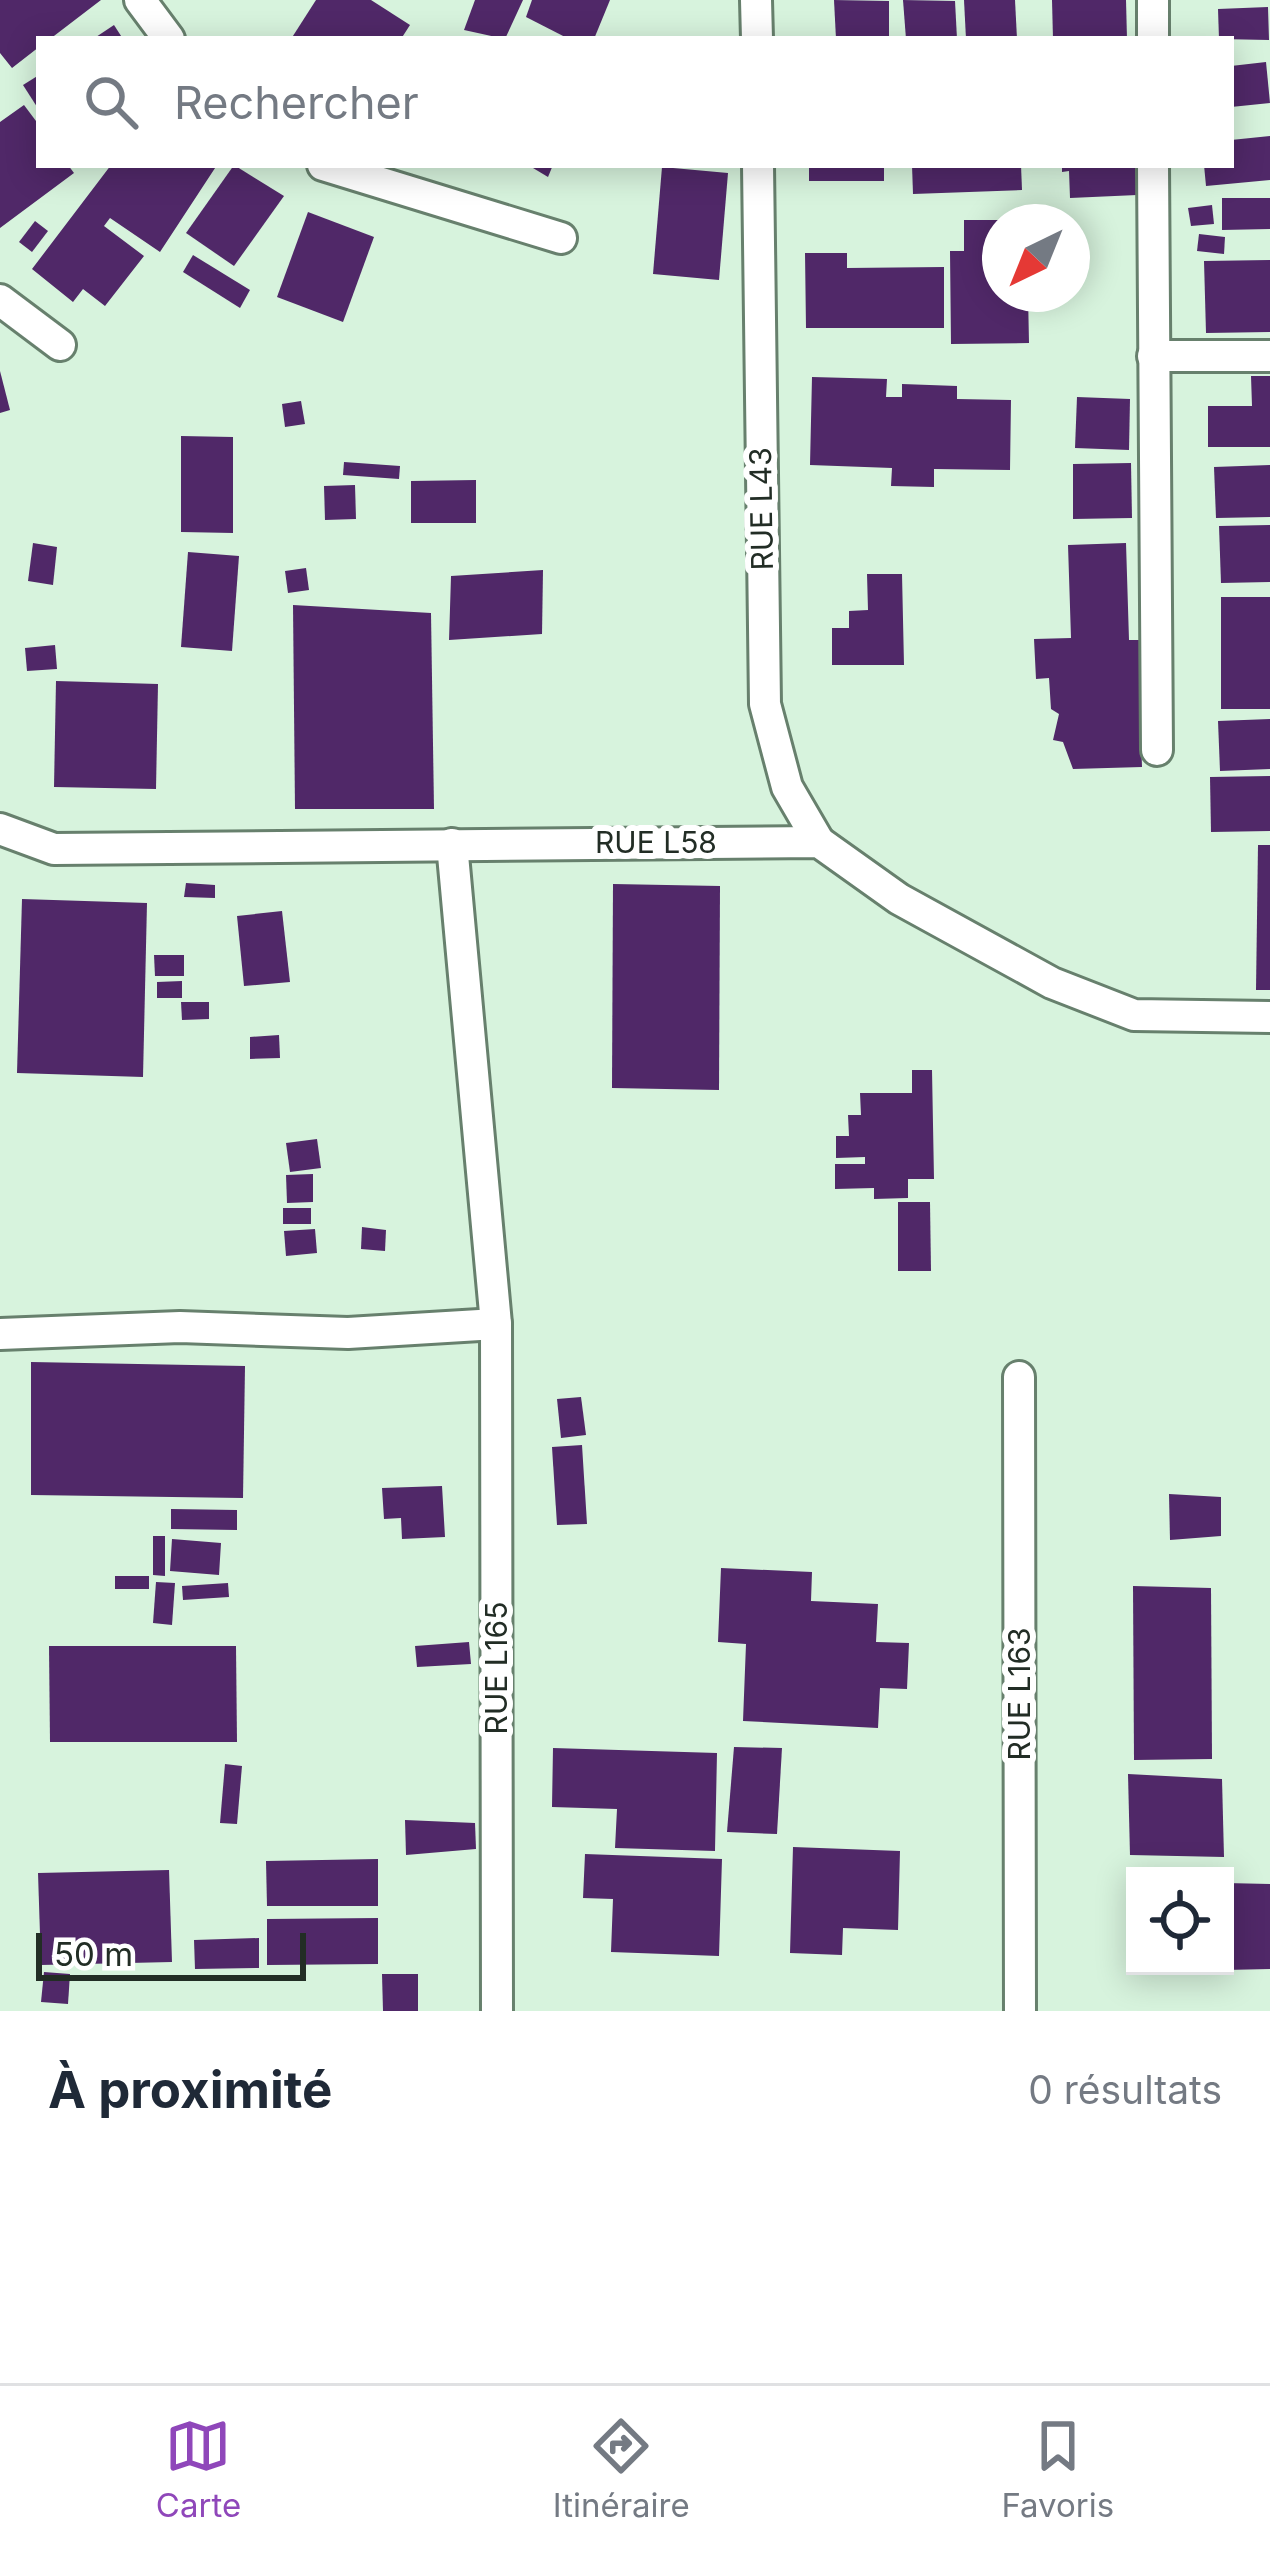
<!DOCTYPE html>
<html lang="fr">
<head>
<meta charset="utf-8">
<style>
	body { margin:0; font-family:Inter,sans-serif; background:#f6f6f7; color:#1f2937 }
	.controls { position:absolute; right:36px; bottom:36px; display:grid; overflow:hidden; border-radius:0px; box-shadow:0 6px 30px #0003 }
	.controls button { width:108px; height:108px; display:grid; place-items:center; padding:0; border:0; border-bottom:3px solid #e0e1e3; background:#fff; color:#1f2937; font:60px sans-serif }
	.compass { position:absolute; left:982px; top:204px; width:108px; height:108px; border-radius:50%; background:#fff; box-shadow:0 6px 30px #0003; rotate:223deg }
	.scale { position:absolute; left:36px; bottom:30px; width:270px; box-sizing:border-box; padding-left:12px; border:6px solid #222d25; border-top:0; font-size:33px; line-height:42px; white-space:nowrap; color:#222d25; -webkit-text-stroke:9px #fff; paint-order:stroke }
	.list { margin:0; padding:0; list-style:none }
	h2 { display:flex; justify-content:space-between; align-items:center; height:156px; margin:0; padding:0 48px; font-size:51px }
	h2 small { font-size:39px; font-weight:400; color:#747a83 }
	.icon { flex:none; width:66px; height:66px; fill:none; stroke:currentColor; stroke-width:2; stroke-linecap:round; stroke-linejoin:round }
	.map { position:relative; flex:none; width:1270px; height:2011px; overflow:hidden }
	.search { position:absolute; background:#fff; box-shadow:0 6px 30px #0003; left:36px; right:36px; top:36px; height:132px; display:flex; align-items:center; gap:30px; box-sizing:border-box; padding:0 42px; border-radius:0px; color:#747a83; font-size:45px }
	.sheet { height:372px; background:#fff }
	nav { display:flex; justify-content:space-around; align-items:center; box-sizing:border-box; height:168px; border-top:3px solid #e0e1e3; background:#fff; font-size:33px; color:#747a83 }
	nav a { display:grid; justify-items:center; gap:6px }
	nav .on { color:#8f47ba }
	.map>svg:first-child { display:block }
	.building { fill:#502868 }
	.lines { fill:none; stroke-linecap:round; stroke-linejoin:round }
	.street-casing { stroke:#67806d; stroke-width:36 }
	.street { stroke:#fff; stroke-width:30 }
	.labels { text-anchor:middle; stroke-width:12; stroke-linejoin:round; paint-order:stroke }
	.street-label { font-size:30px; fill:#222d25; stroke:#fff }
</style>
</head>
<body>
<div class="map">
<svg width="1270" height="2011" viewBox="0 0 1270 2011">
	<rect width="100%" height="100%" fill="#d7f3dd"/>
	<!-- building -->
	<g class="building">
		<path d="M0 0H101L50 39H39V47L12 68 0 53Z"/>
		<path d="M316 0H371L410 25 401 39H291Z"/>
		<path d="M475 0H523L505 39 464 30Z"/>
		<path d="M532 0H610L594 39H569L526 17Z"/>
		<path d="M834 0 889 1V39H836Z"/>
		<path d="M903 0 955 1 957 39H906Z"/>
		<path d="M964 0H1015L1017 39H966Z"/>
		<path d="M1052 0H1126L1127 39H1053Z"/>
		<path d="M1268 7 1269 40 1219 39 1218 9Z"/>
		<path d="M114 25 123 39H93Z"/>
		<path d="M1266 62 1270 103 1231 107V66Z"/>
		<path d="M39 75V110L23 85Z"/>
		<path d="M24 105 39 125V165H68L74 173 0 228V122Z"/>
		<path d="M1270 136V180L1206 186 1204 165H1231V140Z"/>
		<path d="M111 165H217L160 252 110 218 104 226 144 256 105 306 83 289 73 302 32 269Z"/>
		<path d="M234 165 284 196 234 266 186 233Z"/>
		<path d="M528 165H553L548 177Z"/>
		<rect x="809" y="165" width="75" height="16"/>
		<path d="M912 165H1021L1022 190 913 194Z"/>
		<path d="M1062 165H1135L1137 195 1070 198 1069 171 1062 172Z"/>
		<path d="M662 167 728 173 719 280 653 274Z"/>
		<path d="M1222 198H1270V229L1222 230Z"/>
		<path d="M1212 205 1214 224 1191 226 1188 208Z"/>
		<path d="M308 212 374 237 343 322 277 297Z"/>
		<path d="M964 220H1000V294H1028L1029 343 951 344 950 251H964Z"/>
		<path d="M35 221 48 231 32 252 19 242Z"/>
		<path d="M1199 234 1225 237 1224 254 1197 251Z"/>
		<path d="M805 253H847V268L944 267V328H806Z"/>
		<path d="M193 255 250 290 240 308 183 272Z"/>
		<path d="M1270 260V332L1206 333 1204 261Z"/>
		<path d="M0 371 10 410 0 413Z"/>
		<path d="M1251 376H1270V447H1208V406H1252Z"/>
		<path d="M812 377 887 379 886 397H902V384L957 386V399L1011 400 1010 470 934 469V487L891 486 892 468 810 465Z"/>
		<path d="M1077 397 1130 399 1129 450 1075 448Z"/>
		<path d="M301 401 305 424 285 427 282 404Z"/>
		<path d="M181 436 233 437V533L181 532Z"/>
		<path d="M344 462 400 466 399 479 343 475Z"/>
		<path d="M1131 463 1132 518 1073 519V464Z"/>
		<path d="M1270 465V517L1216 518 1214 467Z"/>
		<path d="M476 480V523H411V481Z"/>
		<path d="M355 485 356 519 325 520 324 486Z"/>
		<path d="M1270 525V582L1221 583 1219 526Z"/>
		<path d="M33 543 57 547 53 585 28 581Z"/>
		<path d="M1126 543 1129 640H1148L1150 674H1139L1142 767 1073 769 1063 742 1053 740 1059 714 1051 709 1049 678 1036 679 1034 639 1071 638 1068 545Z"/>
		<path d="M188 552 239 556 232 651 181 647Z"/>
		<path d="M306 568 309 590 288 593 285 571Z"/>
		<path d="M543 570 542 634 449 640 451 576Z"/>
		<path d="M867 574H902L904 665H832V628H849V611L868 610Z"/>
		<rect x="1221" y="597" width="49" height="112"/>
		<path d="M293 605 431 613 434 809H295Z"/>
		<path d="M55 645 57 669 27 671 25 648Z"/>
		<path d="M56 681 158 684 156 789 54 787Z"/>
		<path d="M1270 719V769L1220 771 1218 721Z"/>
		<path d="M1270 776V831L1211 832 1210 777Z"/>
		<path d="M1258 845H1270V990H1256Z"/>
		<path d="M186 883 215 885V898L184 897Z"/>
		<path d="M613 884 720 886 719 1090 612 1088Z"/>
		<path d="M22 899 147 903 143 1077 17 1073Z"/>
		<path d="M282 911 290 982 244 986 237 916Z"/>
		<path d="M154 955H184V976H155Z"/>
		<path d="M182 981V998H157V982Z"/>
		<path d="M181 1002H209V1019L182 1020Z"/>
		<path d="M279 1035 280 1058 250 1059V1037Z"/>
		<path d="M912 1070H932L934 1179H908V1198L874 1199V1188L835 1189V1164H865V1157L836 1158V1136H849L848 1115H861L860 1093H912Z"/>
		<path d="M317 1139 321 1168 290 1172 286 1143Z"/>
		<path d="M313 1174V1202L287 1203 286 1175Z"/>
		<path d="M898 1202H930L931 1271H898Z"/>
		<rect x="283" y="1208" width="28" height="16"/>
		<path d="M362 1227 386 1230 385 1251 361 1249Z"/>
		<path d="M315 1229 317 1253 286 1256 284 1231Z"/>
		<path d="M31 1362 245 1366 243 1498 31 1495Z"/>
		<path d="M581 1397 586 1435 561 1438 557 1399Z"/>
		<path d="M582 1445 587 1524 557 1525 552 1447Z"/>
		<path d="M442 1486 445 1537 402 1539 401 1518 384 1519 382 1488Z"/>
		<path d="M1169 1494 1221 1497V1536L1170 1540Z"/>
		<path d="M171 1509 237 1510V1530L171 1529Z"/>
		<path d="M153 1536H165V1576L153 1575Z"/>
		<path d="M172 1539 221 1543 219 1575 170 1571Z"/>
		<path d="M721 1568 812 1572 811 1601 878 1604 876 1642 909 1643 907 1689 880 1688 878 1728 743 1721 746 1644 718 1642Z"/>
		<rect x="115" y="1576" width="34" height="13"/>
		<path d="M156 1582 175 1583 172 1625 153 1623Z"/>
		<path d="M228 1583 229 1597 183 1600 182 1586Z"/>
		<path d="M1133 1586 1211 1588 1212 1759 1134 1760Z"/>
		<path d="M469 1642 471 1664 417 1667 415 1646Z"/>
		<path d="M49 1646H236L237 1742H50Z"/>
		<path d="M734 1747 782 1748 777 1834 727 1832Z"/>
		<path d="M553 1748 717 1753 715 1851 615 1848 617 1809 552 1807Z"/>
		<path d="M225 1764 242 1766 237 1824 220 1823Z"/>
		<path d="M1128 1774 1222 1779 1224 1857 1130 1855Z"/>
		<path d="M405 1820 475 1823 476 1849 406 1855Z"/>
		<path d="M793 1847 900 1851 898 1930 843 1928 842 1955 790 1953Z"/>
		<path d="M585 1854 722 1859 719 1956 611 1952 613 1899 583 1898Z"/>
		<path d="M378 1859V1906H267L266 1861Z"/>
		<path d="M169 1870 172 1962 41 1965 38 1873Z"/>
		<path d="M1225 1883 1270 1884V1969L1225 1970Z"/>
		<path d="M378 1918V1964L267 1965V1919Z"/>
		<path d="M259 1938V1968L195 1969 194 1940Z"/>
		<path d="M1133 1943 1135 1966H1219V1970L1126 1972Z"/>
		<path d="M44 1972 70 1974 68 2004 41 2002Z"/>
		<path d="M382 1974H418V2011H383Z"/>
	</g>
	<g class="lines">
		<!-- street casing -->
		<g class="street-casing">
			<g id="street">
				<path d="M140 0 169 39"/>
				<path d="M756 0 757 39"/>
				<path d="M1153 0V39"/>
				<path d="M323 165 561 238"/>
				<path d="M758 165 765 704 787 787 819 842"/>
				<path d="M1153 165 1157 750"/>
				<path d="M0 300 60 345"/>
				<path d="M1153 356H1270"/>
				<path d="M0 829 54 849 819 842 899 899 1052 983 1134 1015 1270 1017"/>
				<path d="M452 844 496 1324 497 2011"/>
				<path d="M0 1334 180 1327 348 1333 496 1324"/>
				<path d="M1019 1377 1020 2011"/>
			</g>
		</g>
		<!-- street -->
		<use href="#street" class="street"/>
	</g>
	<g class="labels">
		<!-- street labels -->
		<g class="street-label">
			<text transform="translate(762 509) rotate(-91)" y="10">RUE L43</text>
			<text x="656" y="853">RUE L58</text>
			<text transform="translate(497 1668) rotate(-90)" y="10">RUE L165</text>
			<text transform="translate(1020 1694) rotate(-90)" y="10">RUE L163</text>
		</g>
	</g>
</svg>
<div class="controls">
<button><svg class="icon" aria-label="locate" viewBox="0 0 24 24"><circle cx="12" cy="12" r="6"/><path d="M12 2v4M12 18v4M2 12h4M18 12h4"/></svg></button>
</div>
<svg class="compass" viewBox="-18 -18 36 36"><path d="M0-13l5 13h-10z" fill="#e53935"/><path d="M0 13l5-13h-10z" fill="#747a83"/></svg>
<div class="scale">50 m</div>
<div class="search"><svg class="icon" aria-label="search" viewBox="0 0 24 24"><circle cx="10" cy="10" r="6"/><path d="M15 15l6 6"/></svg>Rechercher</div>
</div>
<section class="sheet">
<h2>À proximité<small>0 résultats</small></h2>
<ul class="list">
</ul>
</section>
<nav>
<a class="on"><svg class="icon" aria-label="map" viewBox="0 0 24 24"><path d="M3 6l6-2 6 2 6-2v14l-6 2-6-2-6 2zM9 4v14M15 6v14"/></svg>Carte</a>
<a><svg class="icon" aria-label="directions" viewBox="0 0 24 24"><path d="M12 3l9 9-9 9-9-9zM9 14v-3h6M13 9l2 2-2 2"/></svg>Itinéraire</a>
<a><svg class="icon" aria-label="saved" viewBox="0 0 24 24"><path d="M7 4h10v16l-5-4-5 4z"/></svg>Favoris</a>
</nav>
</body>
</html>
